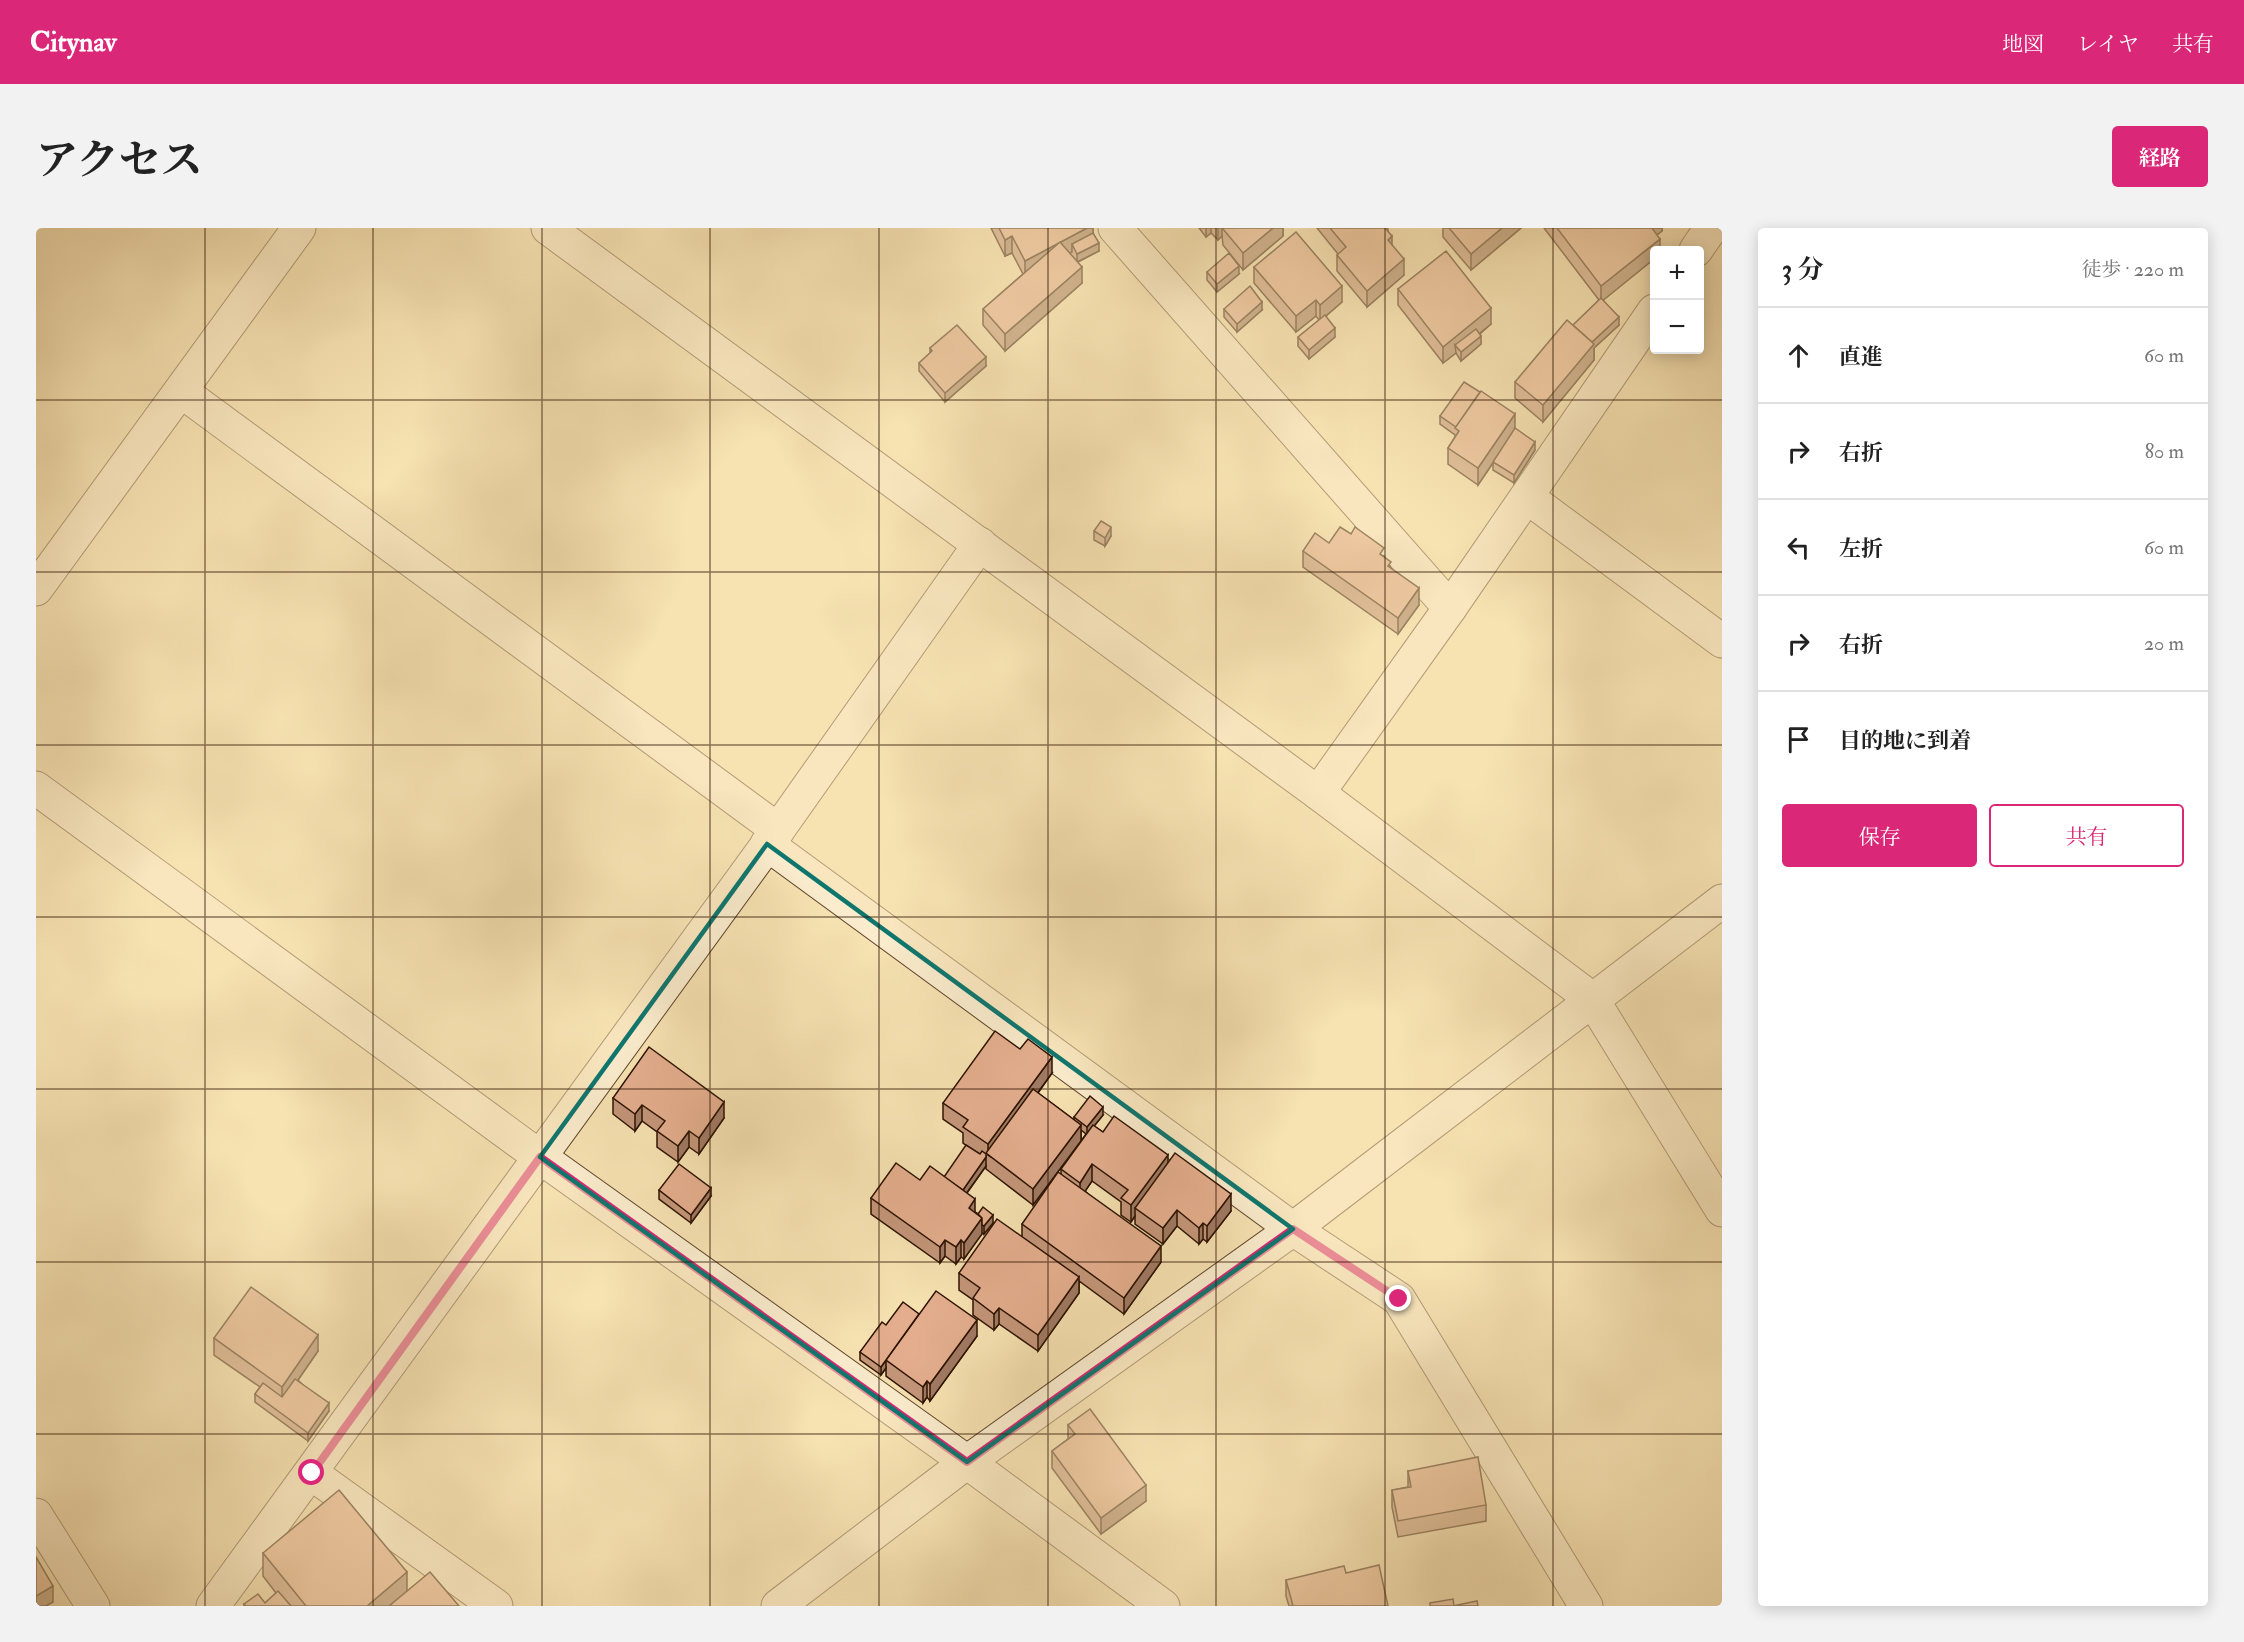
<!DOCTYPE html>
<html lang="ja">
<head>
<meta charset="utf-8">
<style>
	body { margin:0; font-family:"IM FELL Double Pica","Noto Serif JP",serif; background:#f2f2f2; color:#222 }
	.controls { position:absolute; right:18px; top:18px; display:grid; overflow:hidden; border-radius:6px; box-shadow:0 3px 15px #0003 }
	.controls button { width:54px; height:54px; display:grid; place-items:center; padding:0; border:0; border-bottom:2px solid #e0e0e0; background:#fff; color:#222; font:30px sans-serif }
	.stop { position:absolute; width:18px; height:18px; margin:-14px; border:4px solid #db2777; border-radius:50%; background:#fff }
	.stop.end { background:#db2777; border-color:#fff; box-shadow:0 2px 6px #0008 }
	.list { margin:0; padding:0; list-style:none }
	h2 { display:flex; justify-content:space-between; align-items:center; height:78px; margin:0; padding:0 24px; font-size:26px }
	h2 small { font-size:20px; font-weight:400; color:#767676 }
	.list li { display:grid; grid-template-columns:39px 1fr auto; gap:18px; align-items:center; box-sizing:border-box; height:96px; padding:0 24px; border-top:2px solid #e0e0e0 }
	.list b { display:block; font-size:22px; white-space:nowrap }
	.list em { font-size:20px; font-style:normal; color:#767676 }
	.actions { display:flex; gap:12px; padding:18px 24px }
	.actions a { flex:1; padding:14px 0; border:2px solid #db2777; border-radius:6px; text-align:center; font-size:21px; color:#db2777 }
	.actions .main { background:#db2777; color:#fff }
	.icon { flex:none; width:33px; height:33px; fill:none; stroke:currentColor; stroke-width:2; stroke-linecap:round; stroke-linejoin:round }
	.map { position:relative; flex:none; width:1686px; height:1378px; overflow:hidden; border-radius:6px }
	header { display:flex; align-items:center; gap:36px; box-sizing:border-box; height:84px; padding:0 30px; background:#db2777; color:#fff }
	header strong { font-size:28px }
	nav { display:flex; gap:33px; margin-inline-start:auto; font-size:21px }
	.intro { display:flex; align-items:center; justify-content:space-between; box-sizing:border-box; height:144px; padding:0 36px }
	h1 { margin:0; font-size:42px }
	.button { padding:15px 27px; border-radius:6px; background:#db2777; color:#fff; font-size:21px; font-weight:700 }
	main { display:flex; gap:36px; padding:0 36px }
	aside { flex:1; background:#fff; border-radius:6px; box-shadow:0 3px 15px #0003 }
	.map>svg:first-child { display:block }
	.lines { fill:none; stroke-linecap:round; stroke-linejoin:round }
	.minor-casing { stroke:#5f462c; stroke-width:35 }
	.minor { stroke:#faeccd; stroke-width:33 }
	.wall { fill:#c4967a; stroke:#2c1200; stroke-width:1.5; fill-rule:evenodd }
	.shaded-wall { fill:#a07a63; stroke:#2c1200; stroke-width:1.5 }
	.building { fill:#e4ae8e; stroke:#2c1200; stroke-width:1.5 }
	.route { stroke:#db2777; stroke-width:8 }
	.marked { fill:none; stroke:#0f766e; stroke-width:4.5; stroke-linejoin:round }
	.grid { fill:none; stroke:#2c1200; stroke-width:1.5; stroke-opacity:0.55 }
</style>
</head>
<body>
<header>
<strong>Citynav</strong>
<nav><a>地図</a><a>レイヤ</a><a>共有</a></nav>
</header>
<div class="intro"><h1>アクセス</h1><a class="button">経路</a></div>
<main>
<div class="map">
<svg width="1686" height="1378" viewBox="0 0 1686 1378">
	<rect width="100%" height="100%" fill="#f7e2b2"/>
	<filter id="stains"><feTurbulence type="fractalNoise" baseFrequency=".00333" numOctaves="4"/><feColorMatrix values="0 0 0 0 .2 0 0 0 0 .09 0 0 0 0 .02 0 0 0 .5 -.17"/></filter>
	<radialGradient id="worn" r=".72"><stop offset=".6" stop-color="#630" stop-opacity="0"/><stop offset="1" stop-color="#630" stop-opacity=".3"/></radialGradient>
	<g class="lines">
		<!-- minor casing -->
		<g class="minor-casing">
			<g id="minor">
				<path d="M512 0 1282 565 1556 771 1686 982"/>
				<path d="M1079 0 1414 380"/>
				<path d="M1660 22 1675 0"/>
				<path d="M145 163 742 602"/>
				<path d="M1491 269 1686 413"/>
				<path d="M0 361 263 0"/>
				<path d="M0 560 504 929 931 1234 1127 1378"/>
				<path d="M1282 565 1414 380 1618 83"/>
				<path d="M731 616 1257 1001 1363 1071 1550 1378"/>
				<path d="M275 1245 460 1378"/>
				<path d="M0 1287 57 1378"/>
				<path d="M177 1378 742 602 944 316"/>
				<path d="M742 1378 931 1234 1257 1001 1686 673"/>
			</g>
		</g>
		<!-- minor -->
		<use href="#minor" class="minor"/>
	</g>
	<!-- wall -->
	<g class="wall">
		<path d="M955 0H1057V5L1063 23 1042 34 1046 55 969 123 947 97V81L987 46 976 25 969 28Z"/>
		<path d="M1163 0H1247V8L1207 42 1187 17 1186 8 1182 12 1175 5 1170 9Z"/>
		<path d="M1281 0H1352V3L1356 18 1368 47 1331 79 1301 43V27L1302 26Z"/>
		<path d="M1407 0H1485L1435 42 1407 9Z"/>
		<path d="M1508 0H1626V3L1621 7 1624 22H1618V31L1567 72 1583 97 1558 120V132L1507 194 1479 170V154L1563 72Z"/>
		<path d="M1218 39 1306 74 1290 88 1299 109 1273 131 1262 118V109L1283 92 1280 88 1260 104 1218 55Z"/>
		<path d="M1171 44 1203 46 1181 64 1171 52Z"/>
		<path d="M1362 61 1455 96 1444 106 1445 116 1425 133 1420 125 1407 135 1362 77Z"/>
		<path d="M1188 81 1226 82 1201 104 1188 89Z"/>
		<path d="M894 120 950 138 909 174 883 143V135L894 125Z"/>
		<path d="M1404 188 1479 200 1499 222 1478 255 1457 242V235L1442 257 1412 236V220L1419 209V207L1404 196Z"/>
		<path d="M1058 303 1075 308 1069 318 1058 312Z"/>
		<path d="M1293 315 1348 328 1355 340 1383 377 1362 406 1267 339V323Z"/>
		<path d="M1016 845 1002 865 1038 892V889L1067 887 1058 898 1067 904 1132 935 1195 983 1171 1014 1167 1011 1163 1016 1141 998 1127 1016 1099 996V988L1095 994 1085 987V974L1056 953 1049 963 1125 1034 1088 1086 1043 1053V1065L1002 1123 963 1096 958 1102 937 1087V1072L923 1062V1045L986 1008V996L1025 946V941L1042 917 997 977 950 941V938L931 965 939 984 957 995 948 1006 946 1005 928 1031 925 1029 920 1036 909 1028 904 1035 835 986V970L884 952 908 949 938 923 927 915V905L907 891V875ZM1045 902 1050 906 1045 913Z"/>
		<path d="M577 870 688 890 663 926 653 919 642 934 621 919V904L606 893 599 903 577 886Z"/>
		<path d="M623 962 675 968 655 995 623 971Z"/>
		<path d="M883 1086 941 1108 894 1173 891 1169 887 1175 850 1148V1140L845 1147 824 1132V1124L850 1097Z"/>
		<path d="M178 1110 282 1123 262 1152 293 1183 272 1213 219 1174V1166L224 1159 178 1127Z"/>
		<path d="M1032 1197 1110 1273 1065 1306 1016 1240V1223L1032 1211Z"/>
		<path d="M1372 1243 1450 1277V1293L1362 1309 1356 1279V1262L1372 1259Z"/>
		<path d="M227 1325 371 1363 423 1378H208V1376L229 1375 240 1365 227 1348Z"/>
		<path d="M1310 1345 1352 1378H1253L1250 1368V1352Z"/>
	</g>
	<!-- shaded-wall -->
	<g class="shaded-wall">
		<path d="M1051 0H1057V13L1036 16V24L989 49V33Z"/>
		<path d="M1170 0H1175V5L1170 9Z"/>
		<path d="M1182 0H1186V8L1182 12Z"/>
		<path d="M1237 0H1247V8L1207 42V25Z"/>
		<path d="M1466 0H1485L1435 42V26Z"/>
		<path d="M1613 0H1626V3L1613 13Z"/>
		<path d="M976 8V25L969 28V12Z"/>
		<path d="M1356 8V24L1352 12Z"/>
		<path d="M1624 11V22H1618V31L1565 74V58Z"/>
		<path d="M1063 15V23L1041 34V26Z"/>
		<path d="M1368 31V47L1331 79V63Z"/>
		<path d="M1203 38V46L1181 64V56Z"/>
		<path d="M1046 39V55L969 123V106Z"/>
		<path d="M1306 58V74L1284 93V77Z"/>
		<path d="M1280 72V88L1260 104V88Z"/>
		<path d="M1226 74V82L1201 104V96Z"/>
		<path d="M1455 80V96L1423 122 1419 117 1420 125 1407 135V119Z"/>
		<path d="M1583 89V97L1558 120V132L1507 194V177L1554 116Z"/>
		<path d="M1299 100V109L1273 131V122Z"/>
		<path d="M1445 108V116L1425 133V124Z"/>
		<path d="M950 129V138L909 174V165Z"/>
		<path d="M1479 186V202L1442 257V240Z"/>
		<path d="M1499 214V222L1478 255V247Z"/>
		<path d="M1075 299V308L1069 318V310Z"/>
		<path d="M1383 360V377L1362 406V390Z"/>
		<path d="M1016 829V845L955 929 952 927V916Z"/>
		<path d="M688 874V890L663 926V910Z"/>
		<path d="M606 877V893L599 903V886Z"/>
		<path d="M1067 879V887L1051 907V899Z"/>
		<path d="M1045 897V913L997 977V961Z"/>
		<path d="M653 903V919L642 934V918Z"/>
		<path d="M1132 927V943L1099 980V988L1095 994V977Z"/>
		<path d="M950 929V938L927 970V962Z"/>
		<path d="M1056 936V953L1044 971V955Z"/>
		<path d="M675 960V968L655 995V987Z"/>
		<path d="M1195 966V983L1171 1014V998Z"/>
		<path d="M939 971V987L933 980Z"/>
		<path d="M1141 982V998L1127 1016V1000Z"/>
		<path d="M957 987V995L948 1006V998Z"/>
		<path d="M946 990V1006L928 1031V1015Z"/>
		<path d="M1167 995V1011L1163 1016V1000Z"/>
		<path d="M909 1012V1028L904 1035V1019Z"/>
		<path d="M925 1012V1029L920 1036V1019Z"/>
		<path d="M1125 1018V1034L1088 1086V1070Z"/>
		<path d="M1043 1049V1065L1002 1123V1107Z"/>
		<path d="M963 1080V1096L958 1102V1086Z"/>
		<path d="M883 1087 850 1132V1140L845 1147V1139Z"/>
		<path d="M941 1092V1108L894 1173V1156Z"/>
		<path d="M282 1107V1123L246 1175V1159Z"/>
		<path d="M891 1153V1169L887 1175V1159Z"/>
		<path d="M293 1175V1183L272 1213V1205Z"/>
		<path d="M1110 1257V1273L1065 1306V1290Z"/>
		<path d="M371 1344V1368L359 1378H331Z"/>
		<path d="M17 1358V1374L10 1378H0V1368Z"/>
	</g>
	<!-- building -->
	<g class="building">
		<path d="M963 0H1051L989 33 976 8 969 12Z"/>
		<path d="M1187 0H1237L1207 25 1187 1Z"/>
		<path d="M1294 0H1349L1356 8 1352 12 1368 31 1331 63 1301 27 1310 19Z"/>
		<path d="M1413 0H1466L1435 26Z"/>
		<path d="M1521 0H1616L1624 11 1565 58Z"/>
		<path d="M1260 4 1306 58 1284 77 1280 72 1260 88 1218 39Z"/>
		<path d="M1057 5 1063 15 1041 26 1036 16Z"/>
		<path d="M1024 14 1046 39 969 106 947 81Z"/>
		<path d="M1410 23 1455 80 1407 119 1362 61Z"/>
		<path d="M1193 25 1203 38 1181 56 1171 44Z"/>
		<path d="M1214 58 1226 74 1201 96 1188 81Z"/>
		<path d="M1565 70 1583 89 1556 114 1537 97Z"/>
		<path d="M1289 87 1299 100 1273 122 1262 109Z"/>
		<path d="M1531 92 1558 116 1507 177 1479 154Z"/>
		<path d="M921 97 950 129 909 165 883 135 896 123 894 120Z"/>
		<path d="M1440 101 1445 108 1425 124 1419 117Z"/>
		<path d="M1428 154 1444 164 1420 199 1404 188Z"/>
		<path d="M1445 163 1479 186 1442 240 1412 220 1423 203 1419 200Z"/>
		<path d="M1479 200 1499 214 1478 247 1457 234Z"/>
		<path d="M1065 293 1075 299 1069 310 1058 303Z"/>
		<path d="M1304 299 1315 306 1319 299 1348 320 1344 326 1355 334 1352 338 1383 360 1362 390 1267 323 1279 305 1293 315Z"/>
		<path d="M959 803 984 821 992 811 1016 829 952 916 927 899 932 892 907 875Z"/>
		<path d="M613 819 688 874 663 910 653 903 642 918 621 903 629 893 606 877 599 886 577 870Z"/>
		<path d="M997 861 1045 897 997 961 950 925Z"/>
		<path d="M1054 868 1067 879 1051 899 1038 889Z"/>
		<path d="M1078 888 1132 927 1095 977 1085 970 1092 962 1056 936 1044 955 1025 941 1057 897 1067 904Z"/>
		<path d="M930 917 944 926 946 923 950 926V929L927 962 908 949Z"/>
		<path d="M1139 925 1195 966 1171 998 1167 995 1163 1000 1141 982 1127 1000 1099 980Z"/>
		<path d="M860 935 884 952 894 938 939 971 933 980 946 990 928 1015 925 1012 920 1019 909 1012 904 1019 835 970Z"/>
		<path d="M643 936 675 960 655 987 623 962Z"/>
		<path d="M1022 944 1125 1018 1088 1070 986 996Z"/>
		<path d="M947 979 957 987 948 998 946 997V990L942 986Z"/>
		<path d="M961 991 1043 1049 1002 1107 963 1080 958 1086 937 1070 944 1060 923 1045Z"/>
		<path d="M215 1059 282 1107 246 1159 178 1110Z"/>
		<path d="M900 1063 941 1092 894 1156 891 1153 887 1159 850 1132Z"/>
		<path d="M867 1074 883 1086 845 1139 824 1124 846 1094 850 1097Z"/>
		<path d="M259 1151 293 1175 272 1205 219 1166 227 1155 246 1169Z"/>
		<path d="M1054 1181 1110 1257 1065 1290 1016 1223 1039 1206 1032 1197Z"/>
		<path d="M1442 1229 1450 1277 1362 1293 1356 1262 1375 1259 1372 1243Z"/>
		<path d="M303 1262 371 1344 331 1378H270L227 1325Z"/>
		<path d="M0 1329 17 1358 0 1368Z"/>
		<path d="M1343 1337 1352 1378H1257L1250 1352 1308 1338 1310 1345Z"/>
		<path d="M394 1344 423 1378H353Z"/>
		<path d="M242 1363 255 1378H210L208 1376 222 1366 229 1375Z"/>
		<path d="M1417 1371 1418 1378H1394V1375Z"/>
		<path d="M1441 1373 1442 1378H1417Z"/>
	</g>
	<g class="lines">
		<!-- route -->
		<path class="route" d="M276 1245 504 929 931 1234 1257 1001 1363 1071"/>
	</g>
	<!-- marked area -->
	<path d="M0 0H1686V1378H0ZM731 616 1257 1001 931 1234 504 929Z" fill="#f7e2b2" fill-opacity=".55" fill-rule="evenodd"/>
	<path class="marked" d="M731 616 1257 1001 931 1234 504 929Z"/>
	<!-- grid -->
	<path class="grid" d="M169 0V1378M337 0V1378M506 0V1378M674 0V1378M843 0V1378M1012 0V1378M1180 0V1378M1349 0V1378M1517 0V1378M0 172H1686M0 344H1686M0 517H1686M0 689H1686M0 861H1686M0 1034H1686M0 1206H1686"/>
	<rect width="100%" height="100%" filter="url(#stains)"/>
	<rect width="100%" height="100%" fill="url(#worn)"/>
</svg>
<div class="controls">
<button>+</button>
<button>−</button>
</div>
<div class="stop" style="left:276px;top:1245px"></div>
<div class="stop end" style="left:1363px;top:1071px"></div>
</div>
<aside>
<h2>3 分<small>徒歩 · 220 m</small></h2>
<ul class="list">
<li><svg class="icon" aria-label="ahead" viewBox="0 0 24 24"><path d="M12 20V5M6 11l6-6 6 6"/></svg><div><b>直進</b></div><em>60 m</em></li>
<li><svg class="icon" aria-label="right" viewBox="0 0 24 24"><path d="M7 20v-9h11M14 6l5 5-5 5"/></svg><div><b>右折</b></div><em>80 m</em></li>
<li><svg class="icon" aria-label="left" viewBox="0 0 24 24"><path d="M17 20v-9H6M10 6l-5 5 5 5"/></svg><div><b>左折</b></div><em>60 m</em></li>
<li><svg class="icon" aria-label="right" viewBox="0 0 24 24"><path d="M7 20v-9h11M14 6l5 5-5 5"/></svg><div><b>右折</b></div><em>20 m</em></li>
<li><svg class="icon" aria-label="arrive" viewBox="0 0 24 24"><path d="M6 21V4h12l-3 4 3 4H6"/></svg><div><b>目的地に到着</b></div></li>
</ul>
<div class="actions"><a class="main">保存</a><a>共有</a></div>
</aside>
</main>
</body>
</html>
